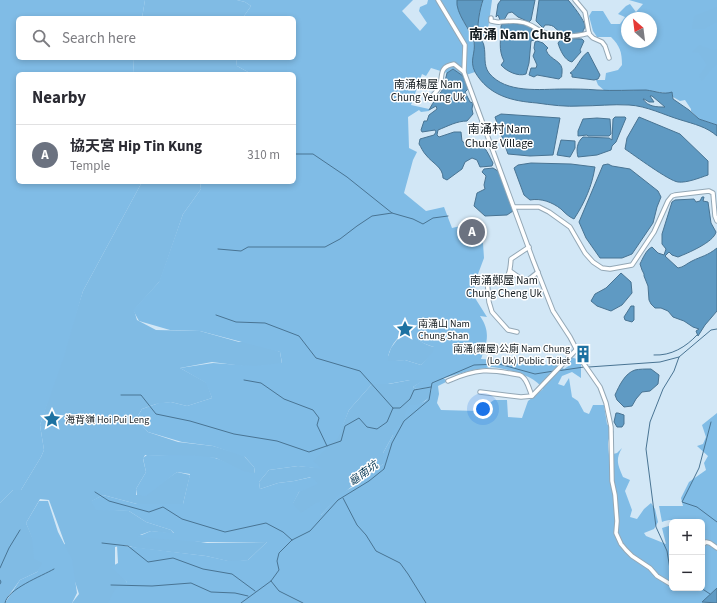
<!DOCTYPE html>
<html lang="en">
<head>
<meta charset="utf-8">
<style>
	body { margin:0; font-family:"Source Sans 3","Noto Sans SC",sans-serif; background:#f2f2f3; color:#2b2b33 }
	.controls { position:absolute; right:12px; bottom:12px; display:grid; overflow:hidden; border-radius:6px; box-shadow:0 2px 6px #0003 }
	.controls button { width:36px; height:36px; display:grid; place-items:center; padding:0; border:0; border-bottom:1px solid #e1e1e2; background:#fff; color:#2b2b33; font:20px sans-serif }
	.compass { position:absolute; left:621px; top:12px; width:36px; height:36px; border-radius:50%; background:#fff; box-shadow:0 2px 6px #0003; rotate:332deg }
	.you { position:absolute; left:483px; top:409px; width:14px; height:14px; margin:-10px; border:3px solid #fff; border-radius:50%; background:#1a73e8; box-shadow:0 0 0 6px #1a73e833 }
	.badge { display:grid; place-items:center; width:26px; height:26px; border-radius:50%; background:#b45309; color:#fff; font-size:13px; font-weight:700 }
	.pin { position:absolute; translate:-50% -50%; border:2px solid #fff; box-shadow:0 1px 4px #0006 }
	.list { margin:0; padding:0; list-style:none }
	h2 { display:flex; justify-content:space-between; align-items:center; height:52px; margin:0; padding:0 16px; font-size:17px }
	h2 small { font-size:13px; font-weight:400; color:#7c7c81 }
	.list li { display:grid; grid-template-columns:26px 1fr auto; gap:12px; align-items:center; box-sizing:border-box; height:60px; padding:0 16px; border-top:1px solid #e1e1e2 }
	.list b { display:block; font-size:15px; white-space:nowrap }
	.list p { margin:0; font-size:13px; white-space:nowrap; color:#7c7c81 }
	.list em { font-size:13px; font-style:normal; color:#7c7c81 }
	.icon { flex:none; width:22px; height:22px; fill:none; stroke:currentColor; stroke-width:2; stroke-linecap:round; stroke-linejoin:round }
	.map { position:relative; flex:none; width:717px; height:603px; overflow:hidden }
	.search { position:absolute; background:#fff; box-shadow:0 2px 6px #0003; left:16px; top:16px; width:280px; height:44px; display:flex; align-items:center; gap:10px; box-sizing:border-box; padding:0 14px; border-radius:6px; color:#7c7c81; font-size:15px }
	.panel { position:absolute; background:#fff; box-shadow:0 2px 6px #0003; left:16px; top:72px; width:280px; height:112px; border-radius:6px }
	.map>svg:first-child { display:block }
	.green { fill:#80bbe4 }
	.forest { fill:#80bce6; fill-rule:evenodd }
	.water { fill:#5f9ac3; stroke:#497493; fill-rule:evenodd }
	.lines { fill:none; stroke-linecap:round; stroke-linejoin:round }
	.stream { stroke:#497493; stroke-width:1 }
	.street-casing { stroke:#94a8b6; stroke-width:5.5 }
	.street { stroke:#fff; stroke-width:3.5 }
	.labels { text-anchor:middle; stroke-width:3; stroke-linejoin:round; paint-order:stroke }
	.poi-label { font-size:10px; fill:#151d22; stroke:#fff; text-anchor:start }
	.neighbourhood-label { font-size:11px; fill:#151d22; stroke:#fff }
	.water-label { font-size:11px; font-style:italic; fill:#10405c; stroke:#fff }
	.quarter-label { font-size:12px; fill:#151d22; stroke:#fff }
	.district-label { font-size:14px; font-weight:bold; fill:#151d22; stroke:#fff }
</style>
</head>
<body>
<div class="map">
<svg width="717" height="603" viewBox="0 0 717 603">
	<rect width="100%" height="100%" fill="#d2e7f6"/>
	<!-- green -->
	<g class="green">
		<path d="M145 0H237L245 2 251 6 244 16 246 18H142Z"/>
		<path d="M670 0H717V106L699 79Z"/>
		<path d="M133 58H236L237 66 248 72 249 74H134Z"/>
		<path d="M142 182H200L201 189 183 214 160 281 134 310 137 320 156 330 200 331 239 342H256L280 352 282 364 251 367 212 362 180 368 207 383 212 398 187 406 171 402 156 404 142 409 136 419 148 432 178 442 213 446 243 455 254 467 255 474 245 473 216 458 145 455 143 459 146 472 136 489V495L147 493 177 472 190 475 183 504H137L103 495 92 501 114 510 129 511 146 522 171 530 174 534 151 531 140 535 164 536 207 543 267 542 248 560 232 562 206 556 137 548 124 545 115 547V566L127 582 109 603H72L79 594 63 545 65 544 49 500 40 499 26 523 44 564 37 572 20 580 7 598 5 603H0V503L13 490H21L41 457 44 450 40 425 83 291Z"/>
		<path d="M405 329C411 337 425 345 434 347L435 352 421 365 405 360 386 362 391 348Z"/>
		<path d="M410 380H424L413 387 416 389 432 387 430 397 418 406 393 435 383 453V464L370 474 363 478 359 484 351 487 332 503 320 516 300 515 292 505 299 492 311 477 294 481 278 483 260 489 259 482 269 470 298 466 319 468 312 461 338 436 349 410 372 384H389Z"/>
	</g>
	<!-- forest -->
	<g class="forest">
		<path d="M0 0H145L142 18H18V58H133L134 74H18V182H142L83 291 64 357 40 425 44 450 41 457 21 490H13L0 503Z"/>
		<path d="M237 0H413L402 11 420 31 427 23 419 11 420 7 427 4 428 0H457C456 12 469 29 473 41 477 51 471 61 475 72L463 76 453 69 447 73 431 68 426 76 422 74 411 105 429 109V111L421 112 419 110 408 117 409 148 417 152 413 160 404 193 426 211 444 207 452 228 469 224 468 239 480 238 483 243 484 258 475 282V298L487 317 480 316C491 332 487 343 481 359L501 360 524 365 534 361 547 365 556 364 564 369 570 365V357L577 359 581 364V378L572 372 562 376 558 384 564 386 569 378 572 397 578 401 584 412 589 414 593 405H604L607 424 614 432C606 439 608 445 609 455L617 453 622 448C615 460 618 465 623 477L630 480 625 491 632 510 630 517 637 519 644 509 651 503 655 509 658 522 654 529 644 533 646 536 666 544 662 528 672 525V588H702V522C696 522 688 523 682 522 674 520 670 519 662 522L659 506H683L681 498 689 482 706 470 704 463 708 456 697 446 703 444 706 437 702 425 717 413V603H108L116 588 127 582 111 567 118 563 117 545 206 556 229 561 248 560 267 542H201L137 537 151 531 174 533 171 530 146 522 129 511 96 510 91 501 103 495 137 504H183L190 474 177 472 146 496 137 495 136 489 146 472 143 458 147 455C169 456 194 454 215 458 230 462 240 473 255 473L254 467 245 457 213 446 182 442 148 432 136 419 142 409 159 403 171 402 187 406 212 398 206 383 180 368 213 363 254 366 282 363 280 352 200 331 170 330 139 321 133 310 159 282 183 214 201 189 200 182H294V74H249L248 72 237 66 236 58H294V18H246L244 16 251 6 245 2ZM405 330C411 338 424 344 434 347L433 352 421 365 405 360 388 361C387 350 397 338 405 330ZM492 367C507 369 535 375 543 389L528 401 522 418 508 417 507 400H494L478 411 441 410 437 403 439 394 438 386 448 381 443 378 473 370ZM410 380H423L413 387 416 389 432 387C429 402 424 404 409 405L405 414V420L392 431 393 435 383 453V464L370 474 363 478 359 484 339 494 321 515 320 502 316 503 301 513 293 504 299 492 318 484 312 477 294 481 278 483 260 489 259 482 269 470 298 466 322 469 313 461 338 438 349 410 372 384H388Z"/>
		<path d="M483 0H492L487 37H479C476 26 479 11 483 0Z"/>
		<path d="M629 0H717V7L694 16 692 29H704L717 22V49L713 50 699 45 692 52 699 53 707 65 699 76 702 81 712 68 717 64V125L699 119 691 111V109L685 100 680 101 673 97V94L645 90 605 91 598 85 596 80H605L606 73 618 70 622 65C622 52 620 46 611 37H597L593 31 589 16 592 11H603L611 24H620L625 17 618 14 626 6 630 4 636 12 643 4ZM627 18H651V42H627Z"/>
		<path d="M39 501H48L58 532 72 559 77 593 72 603H5L20 580 37 572 42 563 34 559 32 538 26 523Z"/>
	</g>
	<!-- water -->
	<g class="water">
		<path d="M457 0H483C480 8 476 28 479 36 480 40 484 42 484 46 486 55 483 65 489 73 506 94 540 89 564 89 575 89 586 89 597 90 613 91 630 90 646 90 655 91 664 95 672 92L673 99 689 110 699 119 717 125V136C707 127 694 124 681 120 664 115 647 106 629 105 613 104 596 106 580 106 566 107 551 105 537 103 512 101 489 96 475 72 469 60 476 53 474 42 471 30 455 13 457 0ZM650 96H652L665 107C657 107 648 107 643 99H644L649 102H654Z"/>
		<path d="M501 0H535L531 20 529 22 518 17 512 12 508 13 504 20H500L498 15 496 17 498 4Z"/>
		<path d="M539 0H568C572 4 585 21 585 26 585 28 583 30 583 32 577 34 569 35 563 33 554 31 557 24 545 25L543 28 536 21Z"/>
		<path d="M511 23 526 25 532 28 531 37 534 40 531 41 529 63 526 74C518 77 506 71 501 65L504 61C498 50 501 39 501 26L502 24Z"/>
		<path d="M562 38 582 39 584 41 580 50 581 52 572 62C565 61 560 50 558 43Z"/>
		<path d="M537 41 543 43 548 48 546 50C550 61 564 60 562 73 561 79 563 75 559 79L537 75 534 77 529 75 531 68H536L537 65 533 56 535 51 534 48 535 42Z"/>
		<path d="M588 52 600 75 598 79 594 80 572 77V74L570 73C577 69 580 57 588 52Z"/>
		<path d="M453 69 463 76 468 89 465 92 470 102 473 103 472 109 473 114 467 121C457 121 448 126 438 130L437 135 439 137 454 132H461L462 141 467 145C486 145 484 146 493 163L492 166 480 167 477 160 472 158 465 162 462 169 447 180 443 178C443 167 432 163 426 155 423 152 421 147 419 144L420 139 434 135 436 132 435 130 422 132 421 130 424 121H427L429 115 437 109 436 106 429 110C433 101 441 94 445 85L443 82 445 81 447 73Z"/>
		<path d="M501 114 560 118 553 155 530 156 508 154 495 117Z"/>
		<path d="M615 117H625L626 118 616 142 612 146 611 150 597 155 578 157C576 150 577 142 583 137L609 138 612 140 613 119Z"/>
		<path d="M639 117 680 134 708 161V175C699 178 687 183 678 182 669 181 634 155 625 149L627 138Z"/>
		<path d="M597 118 610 119 611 134 609 136H588L587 135 578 136V131L583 119Z"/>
		<path d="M561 140 575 141V148L570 157 557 155Z"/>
		<path d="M531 163 571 164 595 167C592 186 585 202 574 219 569 217 565 213 561 209 552 202 541 198 530 200L524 195 514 168 518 165Z"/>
		<path d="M608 164 612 166 630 169 658 191 661 197 657 207 653 223 632 254 622 258H600L586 238 579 222 603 165Z"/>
		<path d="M493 168 501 173 512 206 513 211 507 215 485 216 474 206 477 193 485 189 484 185 486 176 482 172 484 169Z"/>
		<path d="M702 197H704L703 201 708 202 711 223 716 232C714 242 688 253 678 257L672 255 669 252 665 256 678 268C684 267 686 264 692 261 702 256 707 256 717 248V311L705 325 698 336 696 331 699 329 693 327 684 321 673 317 668 311 661 308H655L651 304 649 300 648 286 644 276V274L642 270 640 264C643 258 646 250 652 247L658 253 664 255 666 249 662 244V234L672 202 675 200 694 199 696 202 700 201Z"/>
		<path d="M621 273 631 282 632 293 622 305 611 311 597 306 591 301 595 294 606 288Z"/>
		<path d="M631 306H634V320L632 322 625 320 624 317Z"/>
		<path d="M651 369 659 375 658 384 650 391 642 392 636 399 632 406 624 407 617 400 615 395C619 386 625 373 635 370 639 369 646 369 651 369Z"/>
		<path d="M616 413H618L624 415V424L622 427H617L614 422Z"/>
		<path d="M717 588V603L702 602Z"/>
	</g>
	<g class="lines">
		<!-- stream -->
		<g class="stream">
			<path d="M294 154H313L347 177 392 213 413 219 423 224 433 218 448 216"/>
			<path d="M218 249 241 251 248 247H325L340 239 357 226 372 216 392 213"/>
			<path d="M216 315 236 322 265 323 299 336 316 358 360 371 393 408"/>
			<path d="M654 355C671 356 686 347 697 335"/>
			<path d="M589 367 660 362 679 357"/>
			<path d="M557 371 584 367"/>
			<path d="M244 380 261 383 284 399 313 410 319 418 317 425 327 446"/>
			<path d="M121 395H141L156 414 190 421 234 434 277 441 309 452 341 441 345 426 359 418 367 427 377 429 387 422 393 408H400L410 399 414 390 431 387"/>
			<path d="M711 422 699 468 682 502 697 507 717 522"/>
			<path d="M95 492 109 501 149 512 163 507 182 519 225 532 266 523 283 532 292 540"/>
			<path d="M343 498 357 525 366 535 376 551 400 563 408 574 426 603"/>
			<path d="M102 543 128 546 148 562 173 558 203 569 232 574 255 591"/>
			<path d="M0 568 9 548 20 530"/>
			<path d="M672 570 670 569 667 551 656 527 646 449 650 422 663 389 674 371 679 357 711 330 717 329"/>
			<path d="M0 580 1 582 0 584"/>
			<path d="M271 581 279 591 303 603"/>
			<path d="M111 585 152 586 191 583 211 592 235 593 248 596"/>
			<path d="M701 588 710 594"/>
			<path d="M5 603C7 589 42 576 54 569"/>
			<path d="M241 603 271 581 279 570 277 561 279 553 292 540 310 531 338 500 369 481 384 469 392 443 404 421 429 400 432 383 474 365 499 364 535 374 554 371"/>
		</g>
		<!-- street casing -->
		<g class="street-casing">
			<g id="street">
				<path d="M438 0 465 45 464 72 533 260 553 311 570 337 584 364 600 387 606 403 611 427 612 481 615 495 617 521 616 533 621 544 626 550 632 556 650 568 657 576 672 585"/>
				<path d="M575 0 585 12 589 34 593 38 602 42 605 46 609 58"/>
				<path d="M491 18V21C493 21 497 23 500 22 507 22 513 20 521 22 530 23 536 29 543 32 558 38 574 37 589 33"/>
				<path d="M431 98C433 94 438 91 439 87 444 77 437 67 454 64L464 72"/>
				<path d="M514 207H539L549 212 570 227 585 253 593 262 602 268 610 269 632 265 654 232 668 201 672 196 675 195 709 191 713 193 715 216 717 221"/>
				<path d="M510 271 524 281 528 280 538 272"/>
				<path d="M517 332 508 330 492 312 489 302 487 279 497 283C510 278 510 272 511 259L529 247"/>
				<path d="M448 381C477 368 489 369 520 375 527 378 529 389 532 396"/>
				<path d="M480 392 521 397 532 396 576 350"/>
				<path d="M702 545 706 542 710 543 717 548"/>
			</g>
		</g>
		<!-- street -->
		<use href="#street" class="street"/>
	</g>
	<!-- icons -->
	<defs>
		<g id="sight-bare" transform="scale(1.38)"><path d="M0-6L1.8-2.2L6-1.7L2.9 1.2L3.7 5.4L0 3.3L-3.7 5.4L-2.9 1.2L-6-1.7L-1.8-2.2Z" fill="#1d72a2" stroke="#fff" stroke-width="2.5" paint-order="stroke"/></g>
		<g id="building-bare" transform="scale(1.38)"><path d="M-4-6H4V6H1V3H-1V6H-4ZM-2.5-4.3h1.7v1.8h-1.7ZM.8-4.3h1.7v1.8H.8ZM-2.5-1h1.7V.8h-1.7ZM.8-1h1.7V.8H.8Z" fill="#1d72a2" stroke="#fff" stroke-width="2.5" paint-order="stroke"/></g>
	</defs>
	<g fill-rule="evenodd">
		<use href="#sight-bare" x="405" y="329"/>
		<use href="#building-bare" x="583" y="354"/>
		<use href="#sight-bare" x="52" y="419"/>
	</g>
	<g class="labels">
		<!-- poi labels -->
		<g class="poi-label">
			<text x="418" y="327">南涌山 Nam<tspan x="418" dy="12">Chung Shan</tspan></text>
			<text x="570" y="352" text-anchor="end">南涌(羅屋)公廁 Nam Chung<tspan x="570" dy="12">(Lo Uk) Public Toilet</tspan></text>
			<text x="65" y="423">海背嶺 Hoi Pui Leng</text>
		</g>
		<!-- neighbourhood labels -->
		<g class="neighbourhood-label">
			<text x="428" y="88">南涌楊屋 Nam<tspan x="428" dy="13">Chung Yeung Uk</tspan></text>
			<text x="504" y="284">南涌鄭屋 Nam<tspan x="504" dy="13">Chung Cheng Uk</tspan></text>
		</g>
		<!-- water labels -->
		<g class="water-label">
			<text transform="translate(363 473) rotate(-36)" y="4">龜南坑</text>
		</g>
		<!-- quarter labels -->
		<g class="quarter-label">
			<text x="499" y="133">南涌村 Nam<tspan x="499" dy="14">Chung Village</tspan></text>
		</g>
		<!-- district labels -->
		<g class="district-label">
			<text x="520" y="39">南涌 Nam Chung</text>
		</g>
	</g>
</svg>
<div class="controls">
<button>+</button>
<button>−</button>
</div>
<svg class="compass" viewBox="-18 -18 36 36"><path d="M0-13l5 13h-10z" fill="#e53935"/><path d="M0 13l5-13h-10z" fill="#7c7c81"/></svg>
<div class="you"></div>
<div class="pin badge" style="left:472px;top:232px;background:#6b7280">A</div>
<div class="search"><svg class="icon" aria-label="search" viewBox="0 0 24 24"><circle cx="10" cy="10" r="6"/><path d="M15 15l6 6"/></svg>Search here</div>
<section class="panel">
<h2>Nearby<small></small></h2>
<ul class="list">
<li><span class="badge" style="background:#6b7280">A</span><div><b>協天宮 Hip Tin Kung</b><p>Temple</p></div><em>310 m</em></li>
</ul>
</section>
</div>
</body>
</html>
